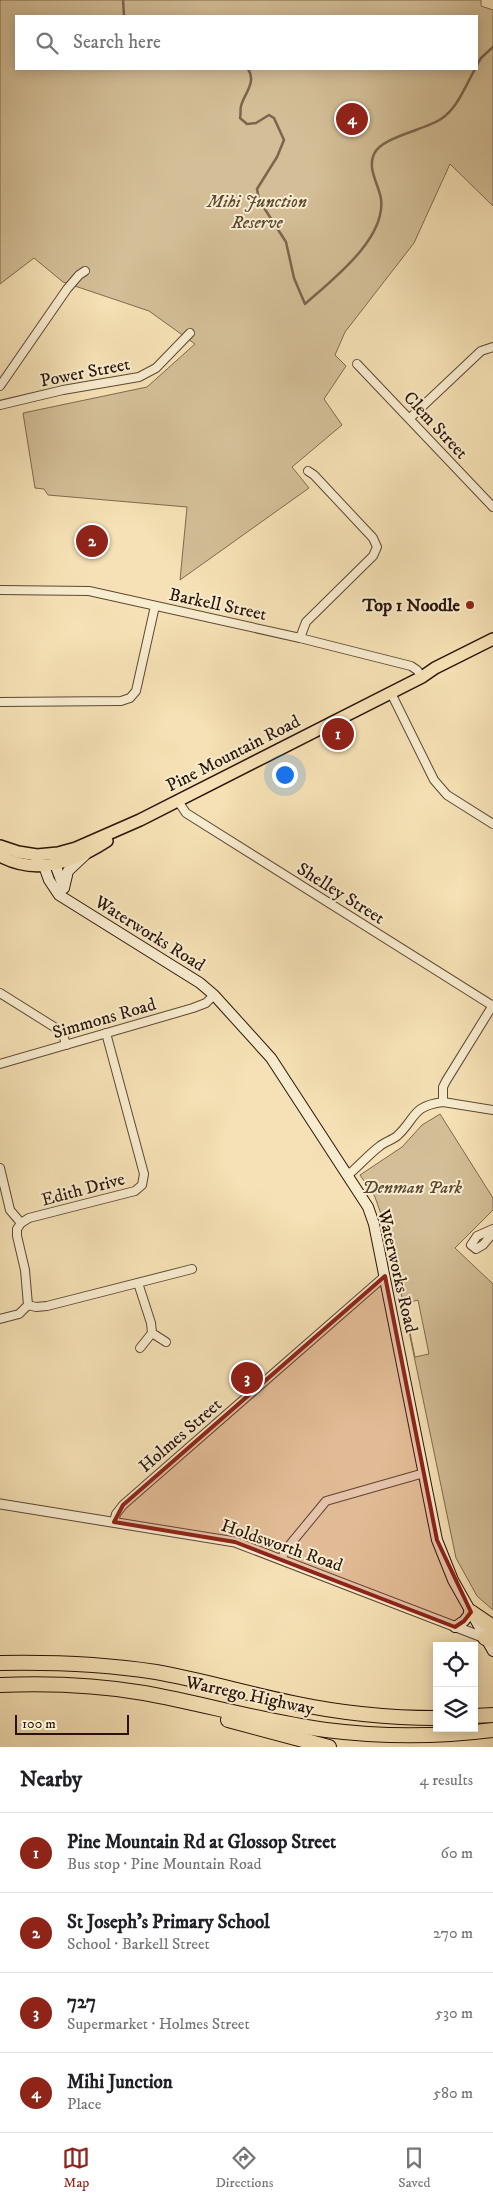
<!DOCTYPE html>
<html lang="en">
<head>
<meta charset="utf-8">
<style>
	body { margin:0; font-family:"IM FELL DW Pica",serif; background:#f2f2f2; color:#202124 }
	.controls { position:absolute; right:15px; bottom:15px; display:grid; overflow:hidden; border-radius:0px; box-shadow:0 2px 12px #0003 }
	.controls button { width:45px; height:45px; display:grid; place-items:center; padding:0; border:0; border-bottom:1px solid #e0e0e0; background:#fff; color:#202124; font:25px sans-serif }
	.scale { position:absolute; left:15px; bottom:12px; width:114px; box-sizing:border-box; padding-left:5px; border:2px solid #2b1407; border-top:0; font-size:14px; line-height:18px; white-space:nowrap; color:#2b1407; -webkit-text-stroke:4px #f8eccf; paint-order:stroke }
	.you { position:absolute; left:284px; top:774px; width:18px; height:18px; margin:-12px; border:4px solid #fff; border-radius:50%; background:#1a73e8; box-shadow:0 0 0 8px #1a73e833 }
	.badge { display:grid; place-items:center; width:32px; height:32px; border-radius:50%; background:#8f2418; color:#fff; font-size:16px; font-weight:700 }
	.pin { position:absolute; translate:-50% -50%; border:2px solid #fff; box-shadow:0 1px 5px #0006 }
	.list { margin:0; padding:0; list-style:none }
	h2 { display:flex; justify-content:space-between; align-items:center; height:65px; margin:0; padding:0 20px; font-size:21px }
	h2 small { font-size:16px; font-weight:400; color:#757577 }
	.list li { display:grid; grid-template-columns:32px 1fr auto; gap:15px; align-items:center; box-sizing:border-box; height:80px; padding:0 20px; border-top:1px solid #e0e0e0 }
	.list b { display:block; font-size:19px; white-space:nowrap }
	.list p { margin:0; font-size:16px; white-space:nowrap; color:#757577 }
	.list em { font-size:16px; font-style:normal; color:#757577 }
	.icon { flex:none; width:28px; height:28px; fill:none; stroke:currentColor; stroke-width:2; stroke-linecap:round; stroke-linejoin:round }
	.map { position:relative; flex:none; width:493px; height:1747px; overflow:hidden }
	.search { position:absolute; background:#fff; box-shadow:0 2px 12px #0003; left:15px; right:15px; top:15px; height:55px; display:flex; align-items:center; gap:12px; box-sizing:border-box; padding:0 18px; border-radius:0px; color:#757577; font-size:19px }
	.sheet { height:385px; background:#fff }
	nav { display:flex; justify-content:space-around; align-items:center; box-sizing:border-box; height:70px; border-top:1px solid #e0e0e0; background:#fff; font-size:14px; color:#757577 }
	nav a { display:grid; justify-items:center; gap:2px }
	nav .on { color:#8f2418 }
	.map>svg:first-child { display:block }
	.park { fill:#d3be97; stroke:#7f694f; fill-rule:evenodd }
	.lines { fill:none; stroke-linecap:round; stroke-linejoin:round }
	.stream { stroke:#7b654c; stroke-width:2.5 }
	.minor-casing { stroke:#5e4732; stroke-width:10 }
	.tertiary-casing { stroke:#5e4732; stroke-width:11 }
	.secondary-casing { stroke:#2b1407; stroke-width:12 }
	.primary-casing { stroke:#2b1407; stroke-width:14 }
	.motorway-casing { stroke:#2b1407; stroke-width:16 }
	.minor { stroke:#f8eccf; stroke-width:8 }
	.tertiary { stroke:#f8eccf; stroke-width:9 }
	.secondary { stroke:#f8eccf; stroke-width:10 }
	.primary { stroke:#f5e1b5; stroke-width:11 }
	.motorway { stroke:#f5e1b5; stroke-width:14 }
	.marked { fill:#8f2418; fill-opacity:0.2; stroke:#8f2418; stroke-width:4; stroke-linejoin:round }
	.poi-dot { fill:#8f2418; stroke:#f8eccf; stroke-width:2 }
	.labels { text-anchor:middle; stroke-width:4; stroke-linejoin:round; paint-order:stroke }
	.park-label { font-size:18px; font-style:italic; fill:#5d4732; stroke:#f8eccf }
	.street-label { font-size:18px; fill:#2b1407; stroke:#f8eccf }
	.poi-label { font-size:18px; font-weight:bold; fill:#2b1407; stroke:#f8eccf; text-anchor:end }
</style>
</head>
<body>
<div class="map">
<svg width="493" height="1747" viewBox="0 0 493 1747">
	<rect width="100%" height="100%" fill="#f5e1b5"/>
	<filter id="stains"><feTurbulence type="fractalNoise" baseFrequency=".004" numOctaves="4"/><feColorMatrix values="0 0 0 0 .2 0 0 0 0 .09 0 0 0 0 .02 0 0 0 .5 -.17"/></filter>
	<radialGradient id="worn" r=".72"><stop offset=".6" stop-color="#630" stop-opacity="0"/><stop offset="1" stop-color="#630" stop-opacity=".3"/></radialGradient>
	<!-- park -->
	<g class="park">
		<path d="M0 0H481V6L493 10V206L450 164 414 243 345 332 335 355 346 366 324 399 342 425 292 467 309 488 180 580 187 507 48 495 44 489 35 488 23 413 147 387 195 344 149 311 63 282 34 258 0 284ZM16 16H477V69H16Z"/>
		<path d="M440 1114 493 1198V1210L455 1248 493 1284V1610L477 1596 456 1558 390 1240 375 1197 360 1175 402 1147 422 1125ZM418 1300 429 1354 415 1357 404 1304Z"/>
	</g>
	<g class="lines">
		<!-- stream -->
		<g class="stream">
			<path d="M123 0 124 16"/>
			<path d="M477 65 481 58 493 47"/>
			<path d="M248 69C257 82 244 94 241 106 240 110 241 115 240 118L247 124 256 123 269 115 274 118 284 140 277 157 257 189 259 200 286 242 294 278 305 304C332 280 386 239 381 199 379 185 367 169 374 154 381 137 425 130 441 119 457 109 466 85 475 69"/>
		</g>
		<!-- minor casing -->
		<g class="minor-casing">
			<g id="minor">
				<path d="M357 364 493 507"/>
				<path d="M0 386 67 289 79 275 85 271"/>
				<path d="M0 405 63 390 139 377 156 368 190 333"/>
				<path d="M410 418 481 351 493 347"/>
				<path d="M0 590 89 591 300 638 411 666 417 670 422 677"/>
				<path d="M300 638 306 622 373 556 377 547 373 538 314 475 308 471"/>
				<path d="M391 693 434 780 447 795 493 824"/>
				<path d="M0 702 121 701 130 698 136 691 155 606"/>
				<path d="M178 801 186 813 493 1006"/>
				<path d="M0 993 59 1030 63 1034 66 1045"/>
				<path d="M0 1064 193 1008 206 1003 214 995"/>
				<path d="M443 1102 493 1110"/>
				<path d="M0 1168 10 1210 21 1223"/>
				<path d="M348 1175C359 1166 368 1155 380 1146 385 1142 392 1140 397 1136 416 1119 411 1106 443 1102V1087L446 1081 493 1005"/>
				<path d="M493 1229 477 1236 471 1245 476 1249 483 1245 493 1233"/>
				<path d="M138 1283 151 1323 152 1333"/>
				<path d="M28 1305 36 1307 47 1306 192 1269"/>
				<path d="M0 1319 19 1314 28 1305 25 1270 17 1236V1229L21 1223 29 1218 135 1191 142 1185 144 1174 106 1033"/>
				<path d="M140 1348 152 1333 166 1342"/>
				<path d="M114 1522 116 1514 123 1505 385 1276"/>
				<path d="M281 1559 288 1547 326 1501 424 1473"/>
			</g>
		</g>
		<!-- tertiary casing -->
		<g class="tertiary-casing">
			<path id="tertiary" d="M0 1504 235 1542 485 1638"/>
		</g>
		<!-- secondary casing -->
		<g class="secondary-casing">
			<g id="secondary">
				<path d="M55 864 64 888"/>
				<path d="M44 866 49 880 59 895 200 983 214 995 271 1058 368 1207 374 1224 437 1540 453 1580 493 1651"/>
				<path d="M64 888 68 871 85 855"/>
				<path d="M455 1627 464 1621 471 1612"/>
			</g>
		</g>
		<!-- primary casing -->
		<g class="primary-casing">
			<g id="primary">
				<path d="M0 846 18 852 37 855 58 853 76 848 140 820 422 677 435 668 493 639"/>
				<path d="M0 856C37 876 75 862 107 841"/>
			</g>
		</g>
		<!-- motorway casing -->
		<g class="motorway-casing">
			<g id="motorway">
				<path d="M471 1612 493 1627"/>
				<path d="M485 1638 493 1640"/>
				<path d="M0 1663C52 1662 104 1664 156 1672 202 1680 247 1694 293 1703 340 1713 388 1718 437 1718"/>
				<path d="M0 1685C48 1683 97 1685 144 1693 205 1704 265 1722 326 1730 381 1737 438 1737 493 1730"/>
				<path d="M474 1716 493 1715"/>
				<path d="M228 1720 329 1747"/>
			</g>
		</g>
		<!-- minor -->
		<use href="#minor" class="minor"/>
		<!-- tertiary -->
		<use href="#tertiary" class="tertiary"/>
		<!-- secondary -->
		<use href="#secondary" class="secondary"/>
		<!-- primary -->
		<use href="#primary" class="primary"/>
		<!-- motorway -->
		<use href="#motorway" class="motorway"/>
	</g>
	<!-- marked area -->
	<path class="marked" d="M385 1276 437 1540 471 1612 464 1621 455 1627 235 1542 114 1522 123 1505Z"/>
	<!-- markers -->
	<circle class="poi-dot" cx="470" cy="605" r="5"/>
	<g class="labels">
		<!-- park labels -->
		<g class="park-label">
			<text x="257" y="207">Mihi Junction<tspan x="257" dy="21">Reserve</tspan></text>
			<text x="412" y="1193">Denman Park</text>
		</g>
		<!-- street labels -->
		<g class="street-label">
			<text transform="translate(85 372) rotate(-11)" y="6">Power Street</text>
			<text transform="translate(436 425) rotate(47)" y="6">Clem Street</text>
			<text transform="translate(218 604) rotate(12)" y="6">Barkell Street</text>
			<text transform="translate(233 753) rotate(-27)" y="6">Pine Mountain Road</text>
			<text transform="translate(341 893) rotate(32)" y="6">Shelley Street</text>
			<text transform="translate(150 933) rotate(32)" y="6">Waterworks Road</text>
			<text transform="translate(104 1018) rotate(-16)" y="6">Simmons Road</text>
			<text transform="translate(83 1189) rotate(-15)" y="6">Edith Drive</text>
			<text transform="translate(398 1271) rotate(77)" y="6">Waterworks Road</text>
			<text transform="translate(180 1435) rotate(-41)" y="6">Holmes Street</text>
			<text transform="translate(282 1545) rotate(19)" y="6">Holdsworth Road</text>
			<text transform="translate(250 1695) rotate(12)" y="6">Warrego Highway</text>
		</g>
		<!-- poi labels -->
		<g class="poi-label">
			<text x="460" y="611">Top 1 Noodle</text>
		</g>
	</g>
	<rect width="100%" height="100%" filter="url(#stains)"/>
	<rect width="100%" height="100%" fill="url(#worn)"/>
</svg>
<div class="controls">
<button><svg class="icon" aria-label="locate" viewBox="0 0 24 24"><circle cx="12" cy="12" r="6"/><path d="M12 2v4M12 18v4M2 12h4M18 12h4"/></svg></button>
<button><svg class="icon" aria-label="layers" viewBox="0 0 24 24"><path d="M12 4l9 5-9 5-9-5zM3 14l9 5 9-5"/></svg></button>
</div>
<div class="scale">100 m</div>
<div class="you"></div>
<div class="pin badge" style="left:338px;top:734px">1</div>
<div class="pin badge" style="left:92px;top:541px">2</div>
<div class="pin badge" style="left:247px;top:1378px">3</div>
<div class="pin badge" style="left:352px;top:119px">4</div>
<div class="search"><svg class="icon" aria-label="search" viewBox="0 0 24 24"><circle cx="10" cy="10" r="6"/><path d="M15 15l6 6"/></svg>Search here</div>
</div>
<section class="sheet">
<h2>Nearby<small>4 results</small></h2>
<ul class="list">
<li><span class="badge">1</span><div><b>Pine Mountain Rd at Glossop Street</b><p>Bus stop · Pine Mountain Road</p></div><em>60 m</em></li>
<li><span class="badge">2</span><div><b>St Joseph's Primary School</b><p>School · Barkell Street</p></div><em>270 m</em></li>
<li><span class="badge">3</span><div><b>727</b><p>Supermarket · Holmes Street</p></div><em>530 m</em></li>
<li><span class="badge">4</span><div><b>Mihi Junction</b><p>Place</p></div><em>580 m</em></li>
</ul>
</section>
<nav>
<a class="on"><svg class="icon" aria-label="map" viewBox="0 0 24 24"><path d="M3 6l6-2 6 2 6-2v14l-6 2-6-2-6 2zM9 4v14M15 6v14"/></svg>Map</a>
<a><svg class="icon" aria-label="directions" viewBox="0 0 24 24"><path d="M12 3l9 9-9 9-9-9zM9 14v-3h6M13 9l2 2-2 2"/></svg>Directions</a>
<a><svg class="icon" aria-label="saved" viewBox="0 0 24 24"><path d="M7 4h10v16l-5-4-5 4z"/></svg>Saved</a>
</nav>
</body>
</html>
